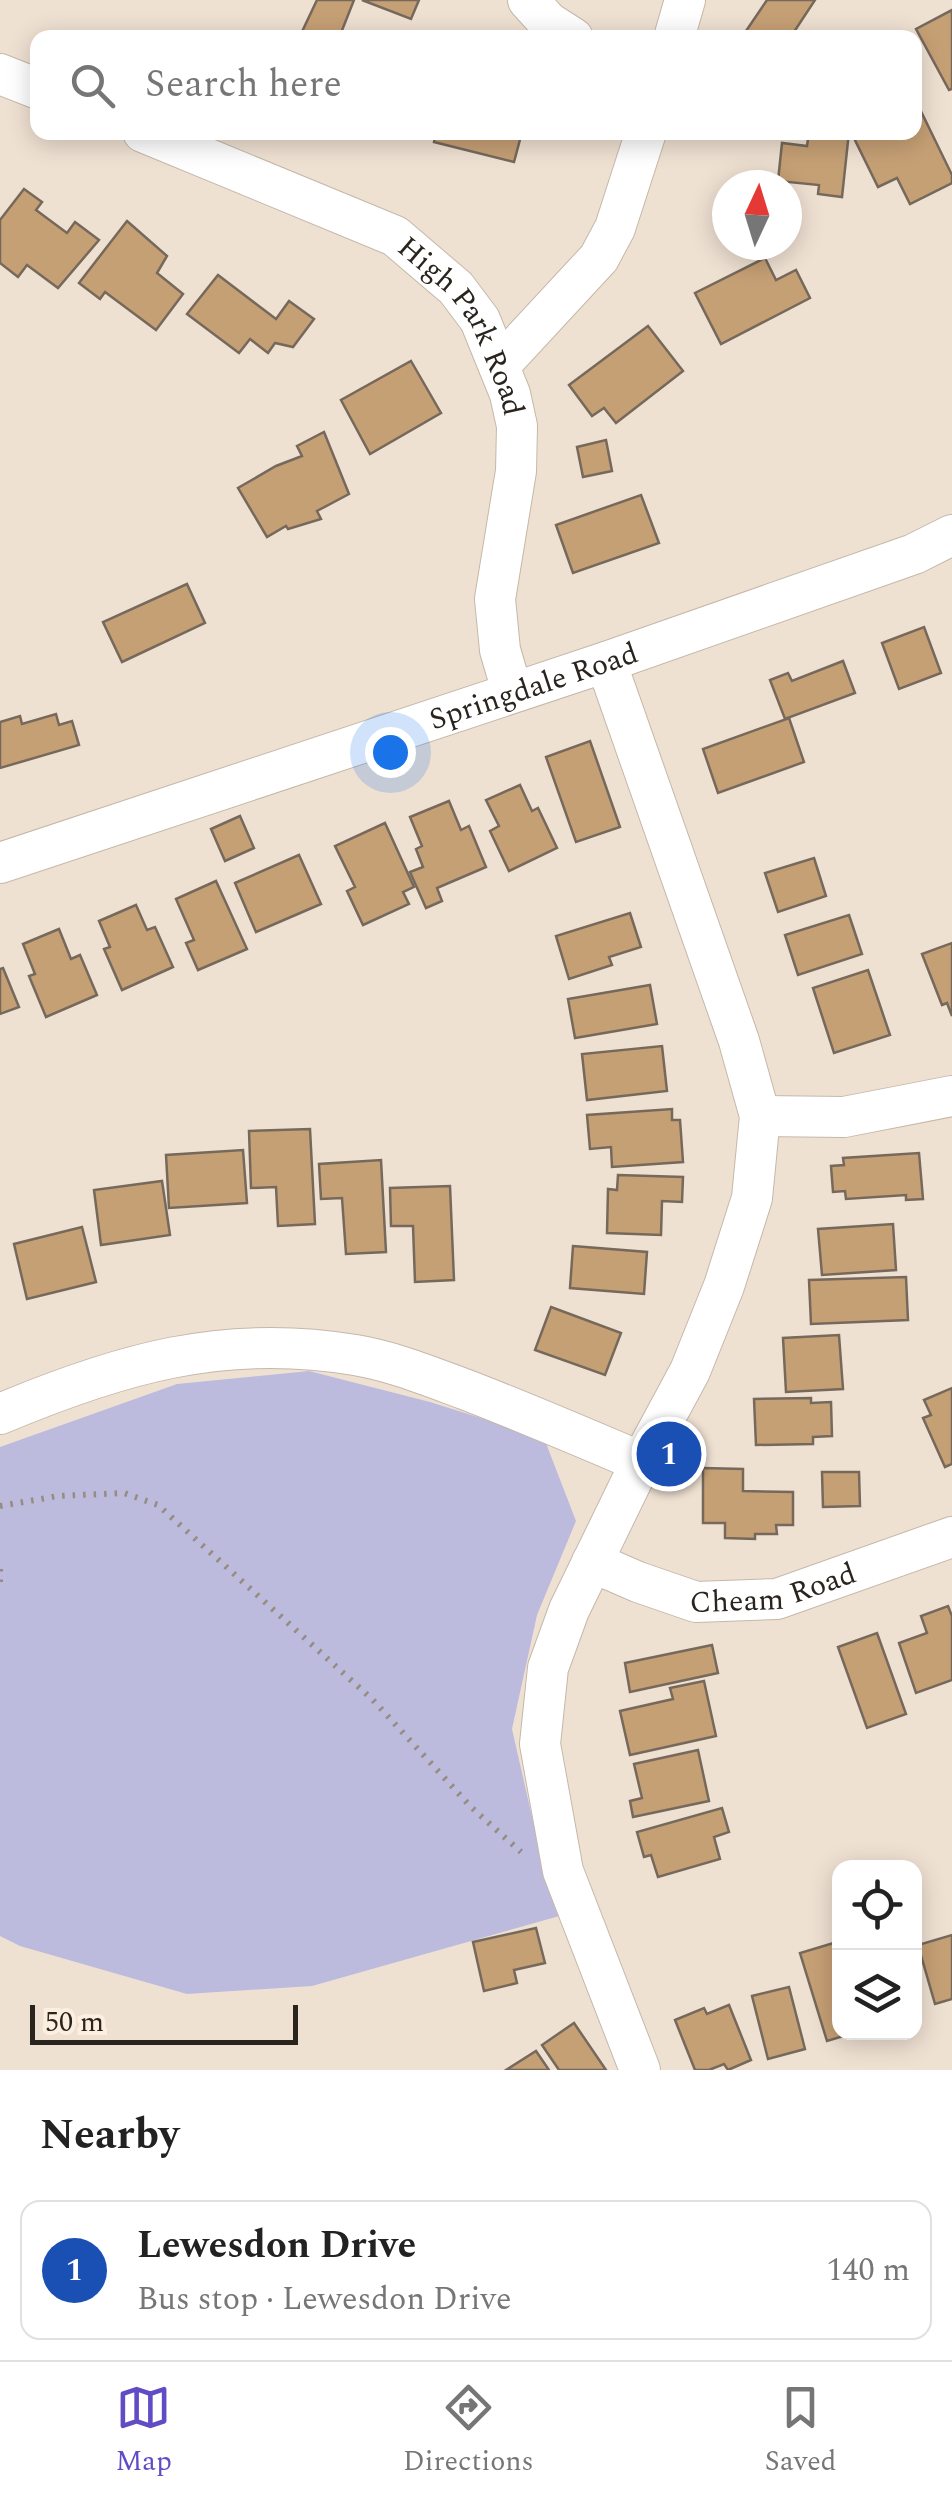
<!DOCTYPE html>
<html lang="en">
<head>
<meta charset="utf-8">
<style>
	body { margin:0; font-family:Spectral,serif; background:#f6f6f6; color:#222 }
	.controls { position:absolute; right:30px; bottom:30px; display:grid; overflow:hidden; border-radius:20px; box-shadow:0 5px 25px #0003 }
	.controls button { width:90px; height:90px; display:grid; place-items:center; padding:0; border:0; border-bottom:2px solid #e0e0e0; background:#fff; color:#222; font:50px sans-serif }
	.compass { position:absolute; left:712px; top:170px; width:90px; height:90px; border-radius:50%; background:#fff; box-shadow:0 5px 25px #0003; rotate:4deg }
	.scale { position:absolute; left:30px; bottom:25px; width:268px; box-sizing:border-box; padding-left:10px; border:5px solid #29241e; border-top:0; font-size:28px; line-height:35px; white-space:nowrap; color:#29241e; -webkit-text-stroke:8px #fdefe0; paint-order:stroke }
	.you { position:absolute; left:390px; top:752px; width:35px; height:35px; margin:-25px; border:8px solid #fff; border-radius:50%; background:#1a73e8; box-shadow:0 0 0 15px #1a73e833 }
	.badge { display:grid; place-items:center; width:65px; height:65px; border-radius:50%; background:#624cc5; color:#fff; font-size:32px; font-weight:700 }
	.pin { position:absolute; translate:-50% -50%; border:5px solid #fff; box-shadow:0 2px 10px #0006 }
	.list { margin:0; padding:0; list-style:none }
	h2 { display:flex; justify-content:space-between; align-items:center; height:130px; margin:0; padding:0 40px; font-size:42px }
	h2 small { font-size:32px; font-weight:400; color:#767676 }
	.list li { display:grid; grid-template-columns:65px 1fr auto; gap:30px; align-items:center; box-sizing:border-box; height:140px; margin:0 20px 20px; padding:0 20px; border:2px solid #e0e0e0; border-radius:20px }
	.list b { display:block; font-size:38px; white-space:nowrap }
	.list p { margin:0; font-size:32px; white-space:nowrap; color:#767676 }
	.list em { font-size:32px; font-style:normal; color:#767676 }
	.icon { flex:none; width:55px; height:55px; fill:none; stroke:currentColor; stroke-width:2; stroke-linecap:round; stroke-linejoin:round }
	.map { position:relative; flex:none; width:952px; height:2070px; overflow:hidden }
	.search { position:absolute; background:#fff; box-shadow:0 5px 25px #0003; left:30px; right:30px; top:30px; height:110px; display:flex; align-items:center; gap:25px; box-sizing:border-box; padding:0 35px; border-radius:20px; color:#767676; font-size:38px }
	.sheet { height:290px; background:#fff }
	nav { display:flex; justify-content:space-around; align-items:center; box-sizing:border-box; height:140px; border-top:2px solid #e0e0e0; background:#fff; font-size:28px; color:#767676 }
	nav a { display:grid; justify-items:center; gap:5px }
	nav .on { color:#624cc5 }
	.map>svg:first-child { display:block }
	.green { fill:#bcbbde }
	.building { fill:#c6a075; stroke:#76695c; stroke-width:2.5 }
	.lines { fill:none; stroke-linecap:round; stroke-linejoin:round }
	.minor-casing { stroke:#c5b8aa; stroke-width:42 }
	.path { stroke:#968c81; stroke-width:6; stroke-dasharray:2.5 8; stroke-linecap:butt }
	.minor { stroke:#fff; stroke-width:40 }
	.labels { text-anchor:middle; stroke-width:9; stroke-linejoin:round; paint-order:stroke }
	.street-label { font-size:30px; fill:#29241e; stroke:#fdefe0 }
</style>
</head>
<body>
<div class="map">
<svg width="952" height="2070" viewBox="0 0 952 2070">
	<rect width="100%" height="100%" fill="#efe1d2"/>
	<!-- green -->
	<path class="green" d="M309 1371 430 1402 544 1438 576 1521 537 1615 512 1729 545 1874 563 1915 312 1986 187 1994 20 1946 0 1936V1447L177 1384Z"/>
	<!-- building -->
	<g class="building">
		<path d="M317 0H354L339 38H299Z"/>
		<path d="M362 0H419L411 19Z"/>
		<path d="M767 0H815L790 38H755L746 31Z"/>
		<path d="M952 10V89L949 90 916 29Z"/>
		<path d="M915 99 952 175V183L910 204 897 178 878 187 851 132H914Z"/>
		<path d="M436 132H522L514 162 434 142Z"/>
		<path d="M809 132H849L842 197 818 194 819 185 778 181 782 143 807 146Z"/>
		<path d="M24 189 42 202 36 210 67 233 75 222 99 240 58 288 27 265 18 277 0 263V220Z"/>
		<path d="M127 221 167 256 157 273 183 294 156 330 105 292 100 299 79 283Z"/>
		<path d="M765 258 776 280 796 270 810 298 721 344 695 293Z"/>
		<path d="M218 275 276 319 289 301 314 319 293 347 275 343 268 353 250 339 239 353 187 314Z"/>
		<path d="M648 326 683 371 616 423 604 408 592 416 569 385Z"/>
		<path d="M411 361 441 413 370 454 341 400Z"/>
		<path d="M324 432 349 494 317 511 321 519 288 529 286 526 267 537 238 488 276 466 302 456 297 446Z"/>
		<path d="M606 440 612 471 583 477 577 447Z"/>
		<path d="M641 495 659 543 573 573 556 525Z"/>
		<path d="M187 584 205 623 122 662 103 622Z"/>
		<path d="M924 627 941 673 899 689 882 643Z"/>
		<path d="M843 661 855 693 785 719 770 680 788 673 792 681Z"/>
		<path d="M56 714 59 725 72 721 79 745 0 768V722L20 716 22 724Z"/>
		<path d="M789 718 804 762 718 793 703 749Z"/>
		<path d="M590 741 620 827 576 842 546 757Z"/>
		<path d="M520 785 532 811 538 808 557 848 509 871 490 831 499 826 486 800Z"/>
		<path d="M449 801 461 830 469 826 486 867 437 888 442 901 426 908 410 872 423 867 416 849 422 846 410 817Z"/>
		<path d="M240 816 254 848 225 861 211 829Z"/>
		<path d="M385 823 414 887 403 892 409 904 363 925 347 891 355 887 335 846Z"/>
		<path d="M299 855 321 904 256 932 235 883Z"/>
		<path d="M814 858 826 896 778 912 765 873Z"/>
		<path d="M216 881 247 949 198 970 186 943 194 940 176 899Z"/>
		<path d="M136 905 147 930 155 927 173 967 122 990 104 949 110 947 99 921Z"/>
		<path d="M630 913 641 947 609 957 612 965 569 979 556 936Z"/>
		<path d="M849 915 862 954 798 975 785 935Z"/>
		<path d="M59 929 71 959 80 955 97 995 46 1017 29 976 35 974 23 944Z"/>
		<path d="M952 943V1016L947 1003 942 1005 922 954Z"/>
		<path d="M3 968 19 1007 0 1014V969Z"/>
		<path d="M868 970 890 1035 834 1053 813 988Z"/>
		<path d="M650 985 657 1024 575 1038 568 999Z"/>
		<path d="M662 1046 667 1091 587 1100 582 1054Z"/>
		<path d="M672 1109V1120H680L683 1162 612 1167 611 1147 590 1149 587 1115Z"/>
		<path d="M310 1129 315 1224 278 1226 276 1187 251 1188 249 1131Z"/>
		<path d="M243 1150 247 1203 169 1208 166 1155Z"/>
		<path d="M919 1153 923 1199 906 1200V1195L846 1199 845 1191 833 1192 831 1166 844 1165 843 1158Z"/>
		<path d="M381 1160 386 1252 346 1254 342 1198 321 1199 319 1164Z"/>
		<path d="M618 1175 683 1177 682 1202 662 1201 661 1235 607 1233 608 1189 617 1190Z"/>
		<path d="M162 1181 170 1235 101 1245 94 1190Z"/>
		<path d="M450 1186 454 1280 415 1282 413 1226H391L390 1188Z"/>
		<path d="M893 1224 896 1270 822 1275 818 1229Z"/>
		<path d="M82 1227 96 1282 27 1299 14 1244Z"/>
		<path d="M573 1246 647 1252 644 1294 570 1288Z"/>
		<path d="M906 1277 908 1320 811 1324 809 1280Z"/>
		<path d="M551 1307 621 1333 605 1375 535 1350Z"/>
		<path d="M839 1335 843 1389 786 1392 783 1338Z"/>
		<path d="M952 1388V1464L945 1467 923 1418 931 1415 924 1400Z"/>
		<path d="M811 1398V1403L831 1402 832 1436 813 1437V1444L756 1445 754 1399Z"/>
		<path d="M703 1468 743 1469V1491L793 1492V1525H776L777 1534H755V1539L725 1538V1523H703Z"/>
		<path d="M822 1472H859L860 1506 823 1507Z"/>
		<path d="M948 1606 952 1616V1680L916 1693 899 1643 927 1633 921 1616Z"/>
		<path d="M877 1633 906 1714 867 1728 838 1647Z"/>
		<path d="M712 1645 718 1673 630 1692 625 1663Z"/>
		<path d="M704 1681 716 1736 630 1755 620 1711 673 1699 670 1688Z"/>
		<path d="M698 1750 709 1801 633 1817 630 1801 642 1798 634 1764Z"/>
		<path d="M722 1808 729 1832 714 1837 720 1859 658 1877 651 1855 644 1857 637 1832Z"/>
		<path d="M536 1928 545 1963 514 1970 517 1983 484 1991 473 1942Z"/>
		<path d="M952 1935V1999L935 2004 918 1945Z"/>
		<path d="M837 1942 840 2032H857L827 2041 800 1953Z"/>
		<path d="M789 1987 805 2049 768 2059 752 1996Z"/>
		<path d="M729 2005 751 2060 728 2070 724 2064 709 2070H695L675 2020 704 2008 707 2014Z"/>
		<path d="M574 2023 606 2070H559L542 2045Z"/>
		<path d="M536 2051 549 2070H506Z"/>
	</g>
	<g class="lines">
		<!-- minor casing -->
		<g class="minor-casing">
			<g id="minor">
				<path d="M528 0 548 22 573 38"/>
				<path d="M674 38 685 0"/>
				<path d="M0 74 38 89"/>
				<path id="s1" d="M143 132 395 236 456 288 480 320 510 394 517 426 516 471 495 599 500 650 512 691"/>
				<path d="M499 366 599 258 615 228 646 132"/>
				<path d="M606 662 739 1041 760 1116 752 1198 724 1286 690 1371 641 1462 569 1610 548 1668 540 1744 563 1871 640 2070"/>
				<path id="s2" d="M0 863 606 662 914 554 952 535"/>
				<path d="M760 1116 844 1117 952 1096"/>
				<path d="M0 1414C119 1364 224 1333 355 1355 392 1361 429 1376 464 1389 524 1412 582 1437 641 1462"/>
				<path id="s3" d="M592 1562 638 1582 696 1602 777 1599 952 1537"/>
			</g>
		</g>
		<!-- path -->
		<g class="path">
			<path d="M0 1506 58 1496 124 1493 158 1505 373 1700 471 1807 521 1852"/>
			<path d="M0 1569V1583"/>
		</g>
		<!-- minor -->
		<use href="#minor" class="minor"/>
	</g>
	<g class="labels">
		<!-- street labels -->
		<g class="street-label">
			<text dy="10" stroke="none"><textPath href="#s1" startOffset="388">High Park Road</textPath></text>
			<text dy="10" stroke="none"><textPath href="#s2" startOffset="562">Springdale Road</textPath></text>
			<text dy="10" stroke="none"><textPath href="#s3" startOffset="190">Cheam Road</textPath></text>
		</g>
	</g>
</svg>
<div class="controls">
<button><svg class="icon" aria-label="locate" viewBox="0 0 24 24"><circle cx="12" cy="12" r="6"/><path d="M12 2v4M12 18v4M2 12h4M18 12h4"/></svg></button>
<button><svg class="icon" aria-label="layers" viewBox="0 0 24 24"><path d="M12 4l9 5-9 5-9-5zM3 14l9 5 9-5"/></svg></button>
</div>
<svg class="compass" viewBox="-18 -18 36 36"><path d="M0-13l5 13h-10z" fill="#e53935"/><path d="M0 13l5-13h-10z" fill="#767676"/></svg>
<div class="scale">50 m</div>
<div class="you"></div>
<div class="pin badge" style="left:669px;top:1454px;background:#1a4fb4">1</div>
<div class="search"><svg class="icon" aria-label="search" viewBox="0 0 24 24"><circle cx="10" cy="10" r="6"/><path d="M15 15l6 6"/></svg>Search here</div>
</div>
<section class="sheet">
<h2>Nearby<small></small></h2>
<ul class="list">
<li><span class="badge" style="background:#1a4fb4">1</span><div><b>Lewesdon Drive</b><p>Bus stop · Lewesdon Drive</p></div><em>140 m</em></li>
</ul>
</section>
<nav>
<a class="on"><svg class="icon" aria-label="map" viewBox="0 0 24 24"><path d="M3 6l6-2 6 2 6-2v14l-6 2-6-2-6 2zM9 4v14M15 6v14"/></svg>Map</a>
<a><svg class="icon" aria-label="directions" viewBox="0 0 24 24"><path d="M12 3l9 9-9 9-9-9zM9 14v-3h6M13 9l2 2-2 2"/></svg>Directions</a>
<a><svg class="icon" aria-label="saved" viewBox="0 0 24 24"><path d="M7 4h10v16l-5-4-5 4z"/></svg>Saved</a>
</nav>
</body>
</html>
